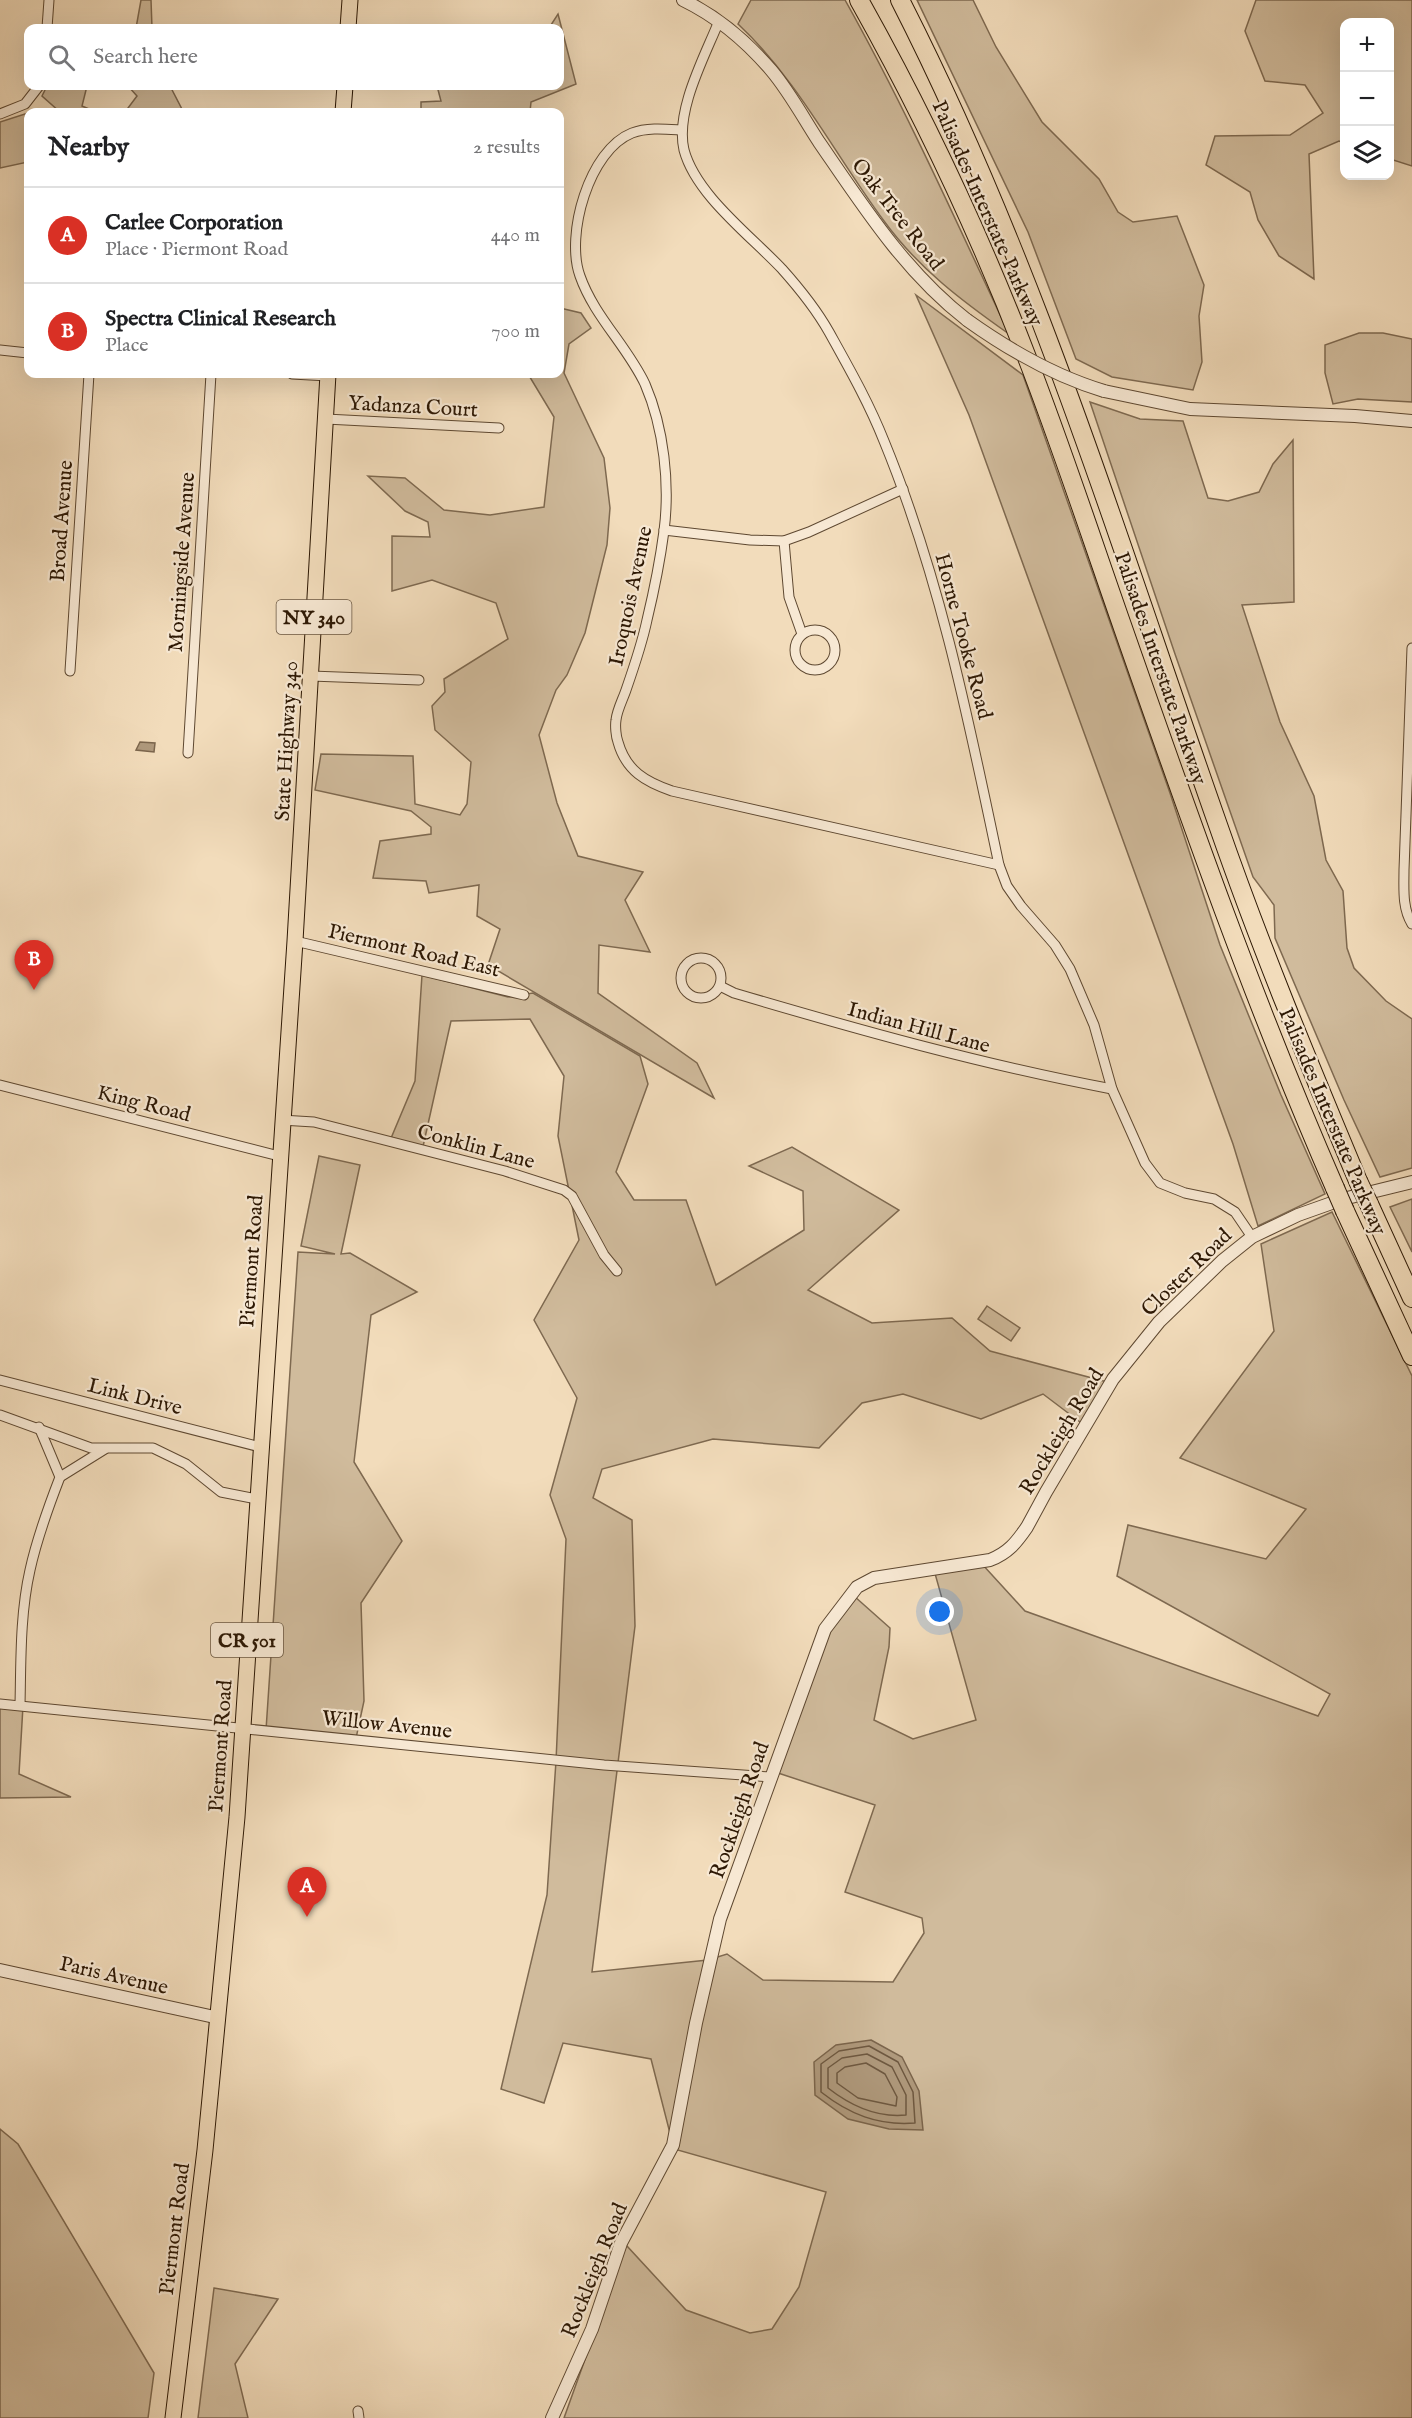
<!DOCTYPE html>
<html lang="en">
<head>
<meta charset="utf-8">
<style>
	body { margin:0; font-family:"IM FELL English",serif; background:#f2f2f2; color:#202124 }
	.controls { position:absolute; right:18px; top:18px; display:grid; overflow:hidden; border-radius:12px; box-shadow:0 6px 24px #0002 }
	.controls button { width:54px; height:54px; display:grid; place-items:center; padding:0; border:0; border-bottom:2px solid #e0e0e0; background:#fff; color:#202124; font:30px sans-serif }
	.you { position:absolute; left:940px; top:1612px; width:21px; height:21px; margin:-15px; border:4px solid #fff; border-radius:50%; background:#1a73e8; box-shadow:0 0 0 9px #1a73e833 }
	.badge { display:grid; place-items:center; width:39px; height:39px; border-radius:50%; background:#d93025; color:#fff; font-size:20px; font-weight:700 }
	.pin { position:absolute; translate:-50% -50px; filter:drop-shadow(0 2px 3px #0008) }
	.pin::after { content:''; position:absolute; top:32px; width:21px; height:18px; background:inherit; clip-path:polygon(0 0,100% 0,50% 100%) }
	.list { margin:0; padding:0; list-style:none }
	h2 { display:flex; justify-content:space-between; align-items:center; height:78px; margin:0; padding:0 24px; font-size:26px }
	h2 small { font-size:20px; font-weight:400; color:#757577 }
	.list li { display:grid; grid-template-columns:39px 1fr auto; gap:18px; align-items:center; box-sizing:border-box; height:96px; padding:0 24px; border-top:2px solid #e0e0e0 }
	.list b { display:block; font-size:22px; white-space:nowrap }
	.list p { margin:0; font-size:20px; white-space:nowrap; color:#757577 }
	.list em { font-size:20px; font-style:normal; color:#757577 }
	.icon { flex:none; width:33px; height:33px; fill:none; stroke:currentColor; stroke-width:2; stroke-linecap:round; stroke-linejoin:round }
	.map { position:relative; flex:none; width:1412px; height:2418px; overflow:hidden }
	.search { position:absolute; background:#fff; box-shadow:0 6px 24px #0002; left:24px; top:24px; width:540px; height:66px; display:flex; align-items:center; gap:15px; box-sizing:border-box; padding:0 21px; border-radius:12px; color:#757577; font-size:22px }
	.panel { position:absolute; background:#fff; box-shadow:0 6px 24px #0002; left:24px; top:108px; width:540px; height:270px; border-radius:12px }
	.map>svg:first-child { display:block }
	.green { fill:#d0bb9c; stroke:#7e6950; stroke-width:1.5 }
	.water { fill:#af997c; stroke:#7b654c; stroke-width:1.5 }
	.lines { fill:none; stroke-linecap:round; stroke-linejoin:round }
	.shore { stroke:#6e5840; stroke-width:1.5 }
	.minor-casing { stroke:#5e4831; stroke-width:11 }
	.tertiary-casing { stroke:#5e4831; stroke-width:14 }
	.primary-casing { stroke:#2c1703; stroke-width:17 }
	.motorway-casing { stroke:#2c1703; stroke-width:20 }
	.minor { stroke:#f7e8d3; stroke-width:9 }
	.tertiary { stroke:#f7e8d3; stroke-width:12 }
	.primary { stroke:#f2dcbb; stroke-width:15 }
	.motorway { stroke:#f2dcbb; stroke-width:18 }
	.tertiary-bridge-casing { stroke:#5e4831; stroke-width:14; stroke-linecap:butt }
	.motorway-bridge-casing { stroke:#2c1703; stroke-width:20; stroke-linecap:butt }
	.tertiary-bridge { stroke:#f7e8d3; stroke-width:12 }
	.motorway-bridge { stroke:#f2dcbb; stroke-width:18 }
	.labels { text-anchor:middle; stroke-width:4.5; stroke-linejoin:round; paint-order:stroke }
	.shield { fill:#f7e8d3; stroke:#695641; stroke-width:1.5 }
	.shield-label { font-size:20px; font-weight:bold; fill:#2c1703 }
	.street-label { font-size:21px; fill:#2c1703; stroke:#f7e8d3 }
</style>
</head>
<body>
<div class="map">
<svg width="1412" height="2418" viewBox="0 0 1412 2418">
	<rect width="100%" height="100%" fill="#f2dcbb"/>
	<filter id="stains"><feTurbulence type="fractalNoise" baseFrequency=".00333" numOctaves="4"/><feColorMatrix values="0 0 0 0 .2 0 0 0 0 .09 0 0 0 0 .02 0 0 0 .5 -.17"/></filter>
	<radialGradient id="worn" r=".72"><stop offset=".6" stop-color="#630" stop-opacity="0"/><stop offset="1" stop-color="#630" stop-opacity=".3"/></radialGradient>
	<!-- green -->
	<g class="green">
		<path d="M141 0H151L152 28H136Z"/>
		<path d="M751 0H845C906 109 956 221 1009 334 962 301 918 268 884 221 835 155 798 80 738 24Z"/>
		<path d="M917 0H973L996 47 1042 122 1099 179 1118 212 1133 222 1177 216 1204 285 1199 316 1202 362 1193 390 1112 377 1076 359 1028 232Z"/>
		<path d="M1256 0H1412V166L1390 159V22H1344V143L1339 141 1309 154 1314 279 1279 256 1258 220 1250 192 1206 165 1215 136 1290 135 1323 113 1305 85 1265 81 1245 31Z"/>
		<path d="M558 14 576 84 531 102 530 112H421V102L441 101 437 86H560V28H549Z"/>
		<path d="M47 86H87L82 106 96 112H60L42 96Z"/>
		<path d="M128 86H170L183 111 192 112H125L137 96Z"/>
		<path d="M28 113V162L0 168V122Z"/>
		<path d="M916 295 1023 375 1170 793 1220 945 1281 1095 1325 1194 1258 1226 1233 1144 969 415Z"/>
		<path d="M560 308 581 313 591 328 569 344 564 373 604 458 610 508 607 545 585 633 567 675 556 690 539 735 557 803 578 856 643 872 625 900 650 952 599 945 598 993 697 1063 714 1098 488 965 500 929 477 916 479 885 429 893 426 881 373 878 380 841 431 834V827L411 811 315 790 321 754 413 756 415 804 460 815 467 804 471 762 435 730 432 706 445 692 444 679 508 639 496 603 432 580 392 591V536L430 537 428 522 405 511 368 476 405 478 444 510 490 515 544 507 554 417 528 374H560Z"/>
		<path d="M1359 333H1383L1412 339V402L1358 399 1333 404 1325 373V345Z"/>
		<path d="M1090 402 1140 419 1183 421 1208 498 1228 501 1259 492 1273 464 1293 440 1294 602 1242 605 1280 722 1314 796 1326 860 1343 891 1347 948 1354 968 1386 1001 1412 1019V1168L1380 1177 1344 1100 1275 938 1274 905 1253 877 1175 654Z"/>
		<path d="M422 975 508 997 533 993 640 1056 648 1084 616 1172 634 1200H686L716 1285 804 1230 803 1191 749 1166 792 1147 899 1210 808 1290 872 1323 952 1318 990 1351 1111 1383 1084 1425 1043 1394 981 1419 903 1394 862 1403 819 1448 713 1439 602 1469 593 1498 632 1520 635 1626 592 1972 708 1960 727 1954 763 1980 893 1982 924 1933 922 1918 845 1892 875 1805 778 1773 825 1631 854 1596 890 1628 889 1647 874 1720 913 1739 976 1720 934 1570 982 1564 1025 1611 1318 1716 1330 1694 1117 1576 1128 1525 1266 1559 1306 1509 1180 1458 1274 1331 1261 1244 1332 1212 1412 1376V2418H564L626 2245 686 2310 750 2333 772 2329 799 2287 826 2192 674 2149 651 2059 563 2043 544 2103 501 2089 547 1895 556 1761 566 1539 550 1495 577 1398 534 1320 579 1240 558 1136 564 1076 530 1019 451 1021 422 1151 389 1143 415 1081Z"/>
		<path d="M319 1156 360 1165 341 1254 350 1253 417 1292 371 1315 354 1462 402 1541 361 1603 364 1701 355 1743 266 1730 298 1252 335 1254 301 1246Z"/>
		<path d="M1412 1199V1252L1390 1207Z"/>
		<path d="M987 1306 1020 1328 1011 1341 978 1319Z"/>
		<path d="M0 1704 23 1706 19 1774 71 1797 0 1798Z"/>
		<path d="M0 2129 18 2144 154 2373 148 2418H0Z"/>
		<path d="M214 2288 278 2299 235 2364 248 2418H198Z"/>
	</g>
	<!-- water -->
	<g class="water">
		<path d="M140 742 155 743 154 752 136 750Z"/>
		<path d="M871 2040 902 2057 919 2091 923 2130 889 2129 848 2119 815 2095 814 2062 836 2045Z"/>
	</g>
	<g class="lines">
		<!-- shore -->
		<g class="shore">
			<path d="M869 2046 898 2062 913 2092 915 2123C878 2126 849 2114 821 2092V2064L839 2051Z"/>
			<path d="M867 2054 892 2067 906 2095V2115C877 2118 851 2106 828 2088V2068L842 2058Z"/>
			<path d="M866 2063 885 2074 897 2097 896 2106 858 2098 837 2083V2073L845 2067Z"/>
		</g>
		<!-- minor casing -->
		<g class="minor-casing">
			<g id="minor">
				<path d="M719 21C704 58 675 111 684 150 696 195 751 236 782 269 799 288 816 309 829 332 849 368 869 403 884 441 940 577 969 722 999 865L1007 886 1021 906 1055 945 1070 969 1094 1025 1112 1089 1145 1163 1160 1183 1185 1193 1214 1199 1235 1212 1252 1237"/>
				<path d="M47 28 49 0"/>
				<path d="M0 114 25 104 39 86"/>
				<path d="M681 130C666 129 647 127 632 133 589 150 565 235 580 276 594 316 627 346 645 384 664 428 670 484 664 531 660 561 654 591 647 620 642 644 634 667 626 690 623 699 617 710 616 720 615 726 616 737 618 742 626 771 646 782 672 791L999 865"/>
				<path d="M0 350 28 353"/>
				<path d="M292 374 328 376"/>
				<path d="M326 419 499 428"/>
				<path d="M664 530 750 540 784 541 809 532 903 489"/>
				<path d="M784 541 789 597 802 634"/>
				<circle cx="815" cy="650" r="20"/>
				<path d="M1412 648 1404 870C1404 888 1402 908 1412 924"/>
				<path d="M70 671 89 374"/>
				<path d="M311 676 419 680"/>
				<path d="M188 753 211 374"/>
				<path d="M295 941 524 995"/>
				<circle cx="701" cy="978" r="20"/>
				<path d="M720 986 734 993C859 1030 984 1065 1112 1089"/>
				<path d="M0 1085 279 1156"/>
				<path d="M281 1120 314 1122 505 1171 564 1190 572 1196 604 1255 617 1271"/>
				<path d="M0 1380 260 1447"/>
				<path d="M0 1415 91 1448H153L186 1464 221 1492 257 1499"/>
				<path d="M60 1477 105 1449"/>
				<path d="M0 1704 604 1765 770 1777"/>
				<path d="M20 1705C21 1661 20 1614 30 1570 37 1538 48 1508 60 1477L39 1427"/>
				<path d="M358 2411 359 2418"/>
			</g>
		</g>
		<!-- tertiary casing -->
		<g class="tertiary-casing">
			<g id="tertiary">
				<path d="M683 0C716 16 747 42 771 70 789 91 804 119 819 142 863 206 905 272 967 320"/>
				<path d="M1104 391 1190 409 1355 416 1412 421"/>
				<path d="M0 1970 219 2018"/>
				<path d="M552 2418 592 2329 621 2243 673 2145 696 2023 720 1919 825 1629 857 1587 874 1578 990 1560C1008 1553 1016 1543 1027 1527L1046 1492 1113 1379 1159 1322 1222 1261 1252 1237 1298 1215 1343 1199 1412 1182"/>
			</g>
		</g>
		<!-- primary casing -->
		<g class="primary-casing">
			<g id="primary">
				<path d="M348 28 350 0"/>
				<path d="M343 112 345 86"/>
				<path d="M173 2418 205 2150 237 1817 295 941 328 374"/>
			</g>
		</g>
		<!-- motorway casing -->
		<g class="motorway-casing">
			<g id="motorway">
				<path d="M859 0C923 114 979 233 1026 355 1061 445 1091 537 1123 628 1189 817 1255 1005 1335 1188"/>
				<path d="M900 0C1035 264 1120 547 1218 825 1260 946 1309 1064 1358 1181"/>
				<path d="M1369 1204 1412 1298"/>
				<path d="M1345 1211 1412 1356"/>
			</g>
		</g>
		<!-- minor -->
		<use href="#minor" class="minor"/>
		<!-- tertiary -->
		<use href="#tertiary" class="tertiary"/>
		<!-- primary -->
		<use href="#primary" class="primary"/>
		<!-- motorway -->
		<use href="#motorway" class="motorway"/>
		<!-- tertiary-bridge casing -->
		<g class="tertiary-bridge-casing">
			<path id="tertiary-bridge" d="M967 320C1009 350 1054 376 1104 391"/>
		</g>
		<!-- motorway-bridge casing -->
		<g class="motorway-bridge-casing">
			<g id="motorway-bridge">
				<path d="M1358 1181 1369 1204"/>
				<path d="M1335 1188 1345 1211"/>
			</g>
		</g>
		<!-- tertiary-bridge -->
		<use href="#tertiary-bridge" class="tertiary-bridge"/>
		<!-- motorway-bridge -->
		<use href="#motorway-bridge" class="motorway-bridge"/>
	</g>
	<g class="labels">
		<!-- shield labels -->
		<g class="shield">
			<rect x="276.5" y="600" width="75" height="34" rx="4.5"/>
			<rect x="211" y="1623" width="72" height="34" rx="4.5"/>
		</g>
		<g class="shield-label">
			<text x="314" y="624">NY 340</text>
			<text x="247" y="1647">CR 501</text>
		</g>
		<!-- street labels -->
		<g class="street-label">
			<text transform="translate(988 213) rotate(66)" y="7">Palisades Interstate Parkway</text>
			<text transform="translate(898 214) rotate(52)" y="7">Oak Tree Road</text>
			<text transform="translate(413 406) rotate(3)" y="7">Yadanza Court</text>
			<text transform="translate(61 521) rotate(-86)" y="7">Broad Avenue</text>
			<text transform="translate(181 562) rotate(-86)" y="7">Morningside Avenue</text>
			<text transform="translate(630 596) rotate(-78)" y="7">Iroquois Avenue</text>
			<text transform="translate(964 636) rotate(75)" y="7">Horne Tooke Road</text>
			<text transform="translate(1161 668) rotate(71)" y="7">Palisades Interstate Parkway</text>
			<text transform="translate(286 741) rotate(-87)" y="7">State Highway 340</text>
			<text transform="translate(414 950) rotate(13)" y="7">Piermont Road East</text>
			<text transform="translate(919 1027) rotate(15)" y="7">Indian Hill Lane</text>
			<text transform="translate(144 1103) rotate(14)" y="7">King Road</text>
			<text transform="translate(1333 1121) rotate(67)" y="7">Palisades Interstate Parkway</text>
			<text transform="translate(476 1146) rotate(15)" y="7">Conklin Lane</text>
			<text transform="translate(251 1261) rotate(-86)" y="7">Piermont Road</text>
			<text transform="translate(1186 1272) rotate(-44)" y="7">Closter Road</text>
			<text transform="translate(135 1396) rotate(14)" y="7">Link Drive</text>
			<text transform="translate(1061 1431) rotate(-59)" y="7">Rockleigh Road</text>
			<text transform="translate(387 1724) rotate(6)" y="7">Willow Avenue</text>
			<text transform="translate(220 1746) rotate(-86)" y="7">Piermont Road</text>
			<text transform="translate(739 1810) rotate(-71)" y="7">Rockleigh Road</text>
			<text transform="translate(114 1975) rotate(13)" y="7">Paris Avenue</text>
			<text transform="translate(174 2229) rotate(-83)" y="7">Piermont Road</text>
			<text transform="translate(594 2270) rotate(-68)" y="7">Rockleigh Road</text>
		</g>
	</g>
	<rect width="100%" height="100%" filter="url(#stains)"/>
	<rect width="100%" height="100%" fill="url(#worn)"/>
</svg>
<div class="controls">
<button>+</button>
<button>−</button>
<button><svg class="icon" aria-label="layers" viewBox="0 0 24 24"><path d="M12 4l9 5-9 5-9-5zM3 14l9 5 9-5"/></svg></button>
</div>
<div class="you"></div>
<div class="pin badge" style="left:307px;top:1917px">A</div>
<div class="pin badge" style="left:34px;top:990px">B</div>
<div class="search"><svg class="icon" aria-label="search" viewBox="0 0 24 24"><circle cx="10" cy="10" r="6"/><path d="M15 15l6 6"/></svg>Search here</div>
<section class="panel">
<h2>Nearby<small>2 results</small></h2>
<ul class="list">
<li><span class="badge">A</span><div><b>Carlee Corporation</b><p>Place · Piermont Road</p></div><em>440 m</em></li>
<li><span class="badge">B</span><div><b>Spectra Clinical Research</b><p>Place</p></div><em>700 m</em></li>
</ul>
</section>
</div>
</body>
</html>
